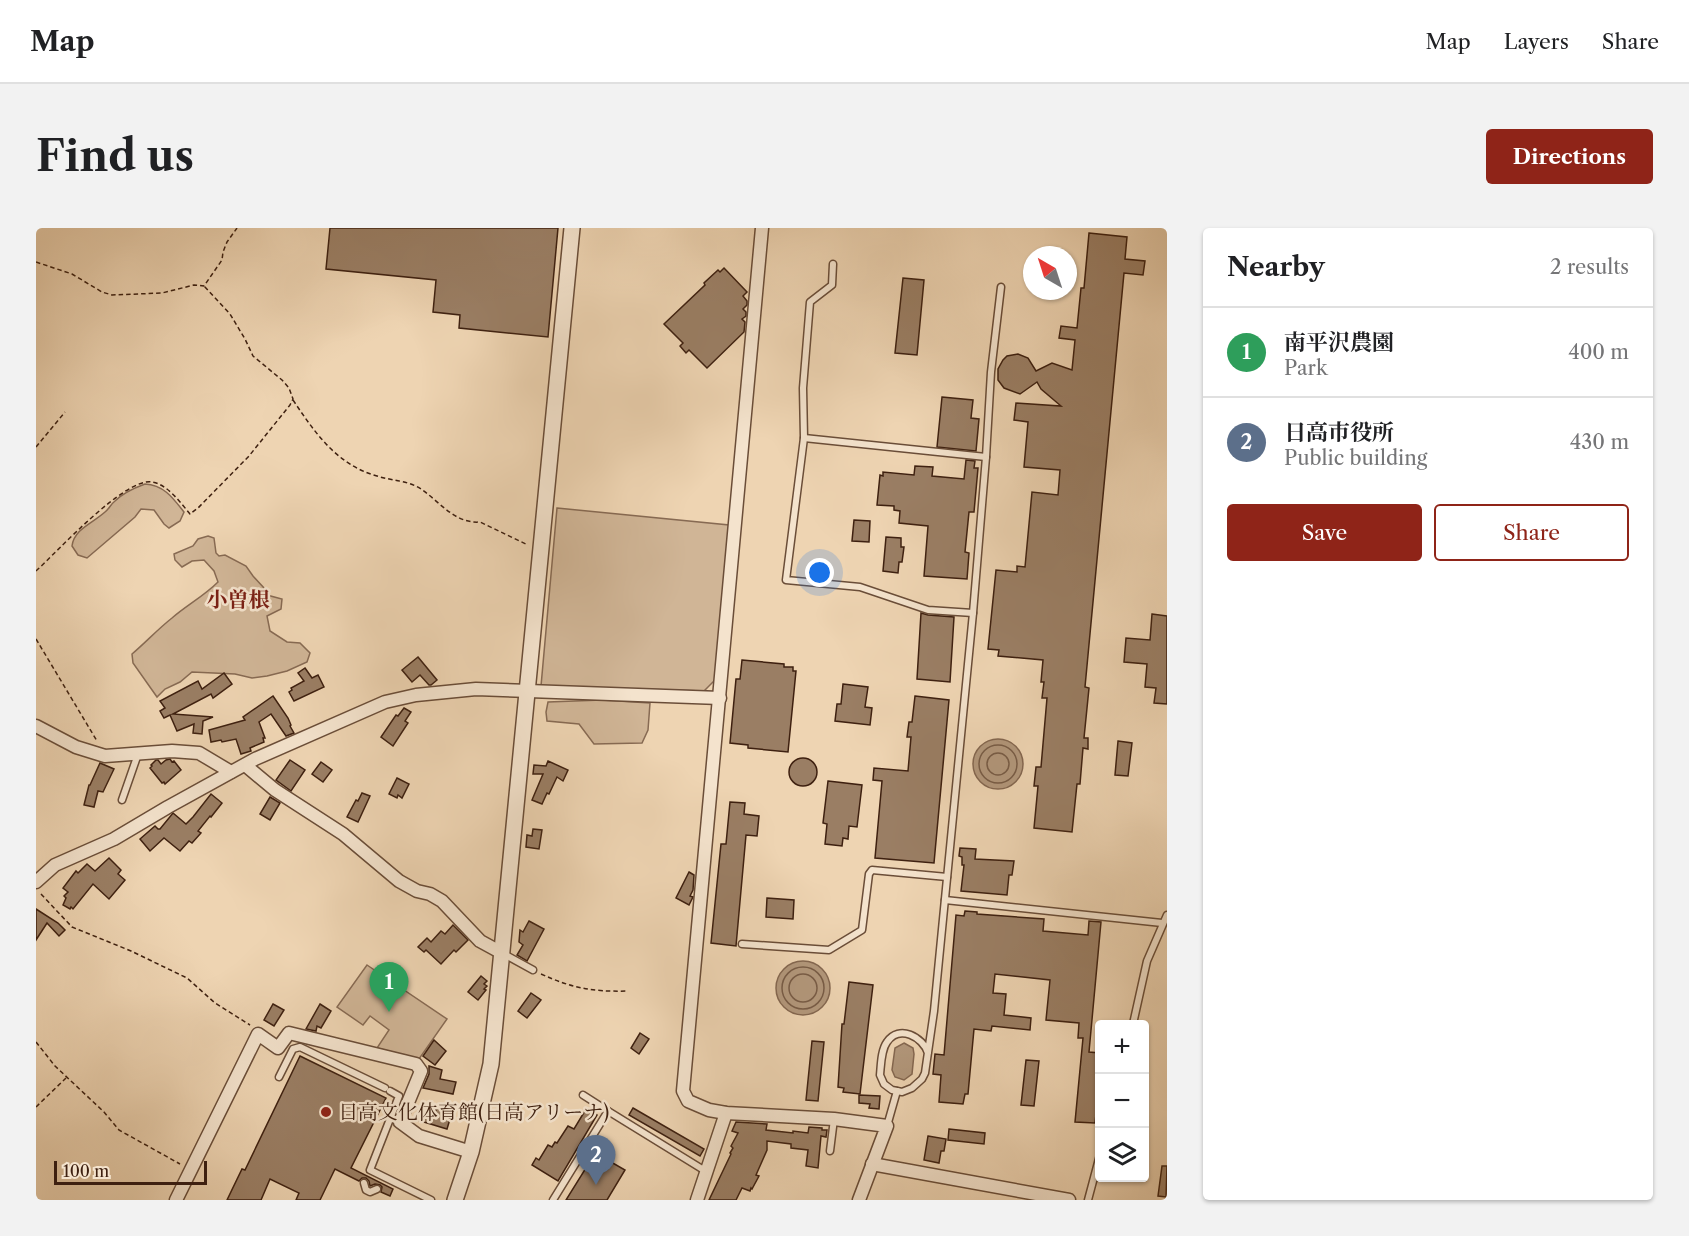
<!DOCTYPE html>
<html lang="en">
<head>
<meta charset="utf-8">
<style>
	body { margin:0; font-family:"Libre Caslon Text","Noto Serif JP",serif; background:#f2f2f2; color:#202124 }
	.controls { position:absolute; right:18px; bottom:18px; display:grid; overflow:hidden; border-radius:6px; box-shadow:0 2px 4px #0004 }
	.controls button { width:54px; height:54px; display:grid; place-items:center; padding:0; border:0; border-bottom:2px solid #e0e0e0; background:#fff; color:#202124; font:30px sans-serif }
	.compass { position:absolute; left:987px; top:18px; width:54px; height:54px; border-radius:50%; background:#fff; box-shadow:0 2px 4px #0004; rotate:321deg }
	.scale { position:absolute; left:18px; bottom:15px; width:153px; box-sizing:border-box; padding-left:6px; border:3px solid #3e2010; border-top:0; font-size:16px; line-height:21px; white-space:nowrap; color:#3e2010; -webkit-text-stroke:4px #f4e3cd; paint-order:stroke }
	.you { position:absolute; left:784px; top:345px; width:21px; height:21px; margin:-15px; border:4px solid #fff; border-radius:50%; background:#1a73e8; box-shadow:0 0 0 9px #1a73e833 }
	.badge { display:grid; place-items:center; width:39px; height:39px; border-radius:50%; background:#8f2418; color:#fff; font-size:20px; font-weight:700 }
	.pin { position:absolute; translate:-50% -50px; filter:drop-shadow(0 2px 3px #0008) }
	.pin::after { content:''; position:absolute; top:32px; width:21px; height:18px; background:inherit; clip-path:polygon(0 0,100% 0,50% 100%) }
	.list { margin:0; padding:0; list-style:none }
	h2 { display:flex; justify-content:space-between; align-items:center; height:78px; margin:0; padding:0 24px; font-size:26px }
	h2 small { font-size:20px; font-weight:400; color:#757577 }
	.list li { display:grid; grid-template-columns:39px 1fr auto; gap:18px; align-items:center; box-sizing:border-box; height:90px; padding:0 24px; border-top:2px solid #e0e0e0 }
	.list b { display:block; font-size:22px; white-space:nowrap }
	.list p { margin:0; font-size:20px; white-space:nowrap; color:#757577 }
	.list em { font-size:20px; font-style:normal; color:#757577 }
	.actions { display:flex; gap:12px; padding:18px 24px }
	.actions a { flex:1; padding:14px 0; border:2px solid #8f2418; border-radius:6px; text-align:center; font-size:21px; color:#8f2418 }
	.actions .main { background:#8f2418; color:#fff }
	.icon { flex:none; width:33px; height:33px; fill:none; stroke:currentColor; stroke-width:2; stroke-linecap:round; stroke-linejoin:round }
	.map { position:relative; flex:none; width:1131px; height:972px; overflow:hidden; border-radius:6px }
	header { display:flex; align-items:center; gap:36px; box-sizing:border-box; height:84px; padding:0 30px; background:#fff; border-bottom:2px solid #e0e0e0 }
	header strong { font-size:28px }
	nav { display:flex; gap:33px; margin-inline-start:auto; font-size:21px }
	.intro { display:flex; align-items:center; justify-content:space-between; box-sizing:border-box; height:144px; padding:0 36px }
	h1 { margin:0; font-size:42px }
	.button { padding:15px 27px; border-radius:6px; background:#8f2418; color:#fff; font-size:21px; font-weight:700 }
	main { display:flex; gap:36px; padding:0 36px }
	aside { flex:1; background:#fff; border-radius:6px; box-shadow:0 2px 4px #0004 }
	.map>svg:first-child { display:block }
	.green { fill:#d0b596; stroke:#876a53; stroke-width:1.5 }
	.water { fill:#b2977b; stroke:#846750; stroke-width:1.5 }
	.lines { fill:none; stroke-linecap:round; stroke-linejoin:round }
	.shore { stroke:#785c46; stroke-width:1.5 }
	.building { fill:#9a7e64; stroke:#3e2010; stroke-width:1.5 }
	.service-casing { stroke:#6a4d38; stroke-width:9 }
	.minor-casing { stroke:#6a4d38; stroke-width:15 }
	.tertiary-casing { stroke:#6a4d38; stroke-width:18 }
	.path { stroke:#3e2010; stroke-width:1.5; stroke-dasharray:4.5 3; stroke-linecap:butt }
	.service { stroke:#f4e3cd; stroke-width:6 }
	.minor { stroke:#f4e3cd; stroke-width:12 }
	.tertiary { stroke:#f4e3cd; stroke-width:15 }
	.poi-dot { fill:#8f2418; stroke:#f4e3cd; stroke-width:2 }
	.labels { text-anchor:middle; stroke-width:5; stroke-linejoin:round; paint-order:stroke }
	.poi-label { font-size:20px; fill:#3e2010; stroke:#f4e3cd; text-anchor:start }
	.neighbourhood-label { font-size:21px; font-weight:bold; fill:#7a1f14; stroke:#f4e3cd }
</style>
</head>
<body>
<header>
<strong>Map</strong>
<nav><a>Map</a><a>Layers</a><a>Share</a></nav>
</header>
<div class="intro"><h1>Find us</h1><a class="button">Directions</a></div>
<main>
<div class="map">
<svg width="1131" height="972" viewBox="0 0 1131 972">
	<rect width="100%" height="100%" fill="#eed4b2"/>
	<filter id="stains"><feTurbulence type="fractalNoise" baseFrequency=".00333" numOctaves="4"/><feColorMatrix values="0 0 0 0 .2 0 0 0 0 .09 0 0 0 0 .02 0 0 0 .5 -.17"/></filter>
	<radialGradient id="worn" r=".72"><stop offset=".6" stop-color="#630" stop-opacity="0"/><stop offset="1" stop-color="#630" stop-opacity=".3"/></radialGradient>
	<!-- green -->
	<g class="green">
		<path d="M109 256C128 257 137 270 148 284L144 293 133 300 128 296 118 282 105 281 99 289 51 330 42 327 36 318C38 301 57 295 69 284 73 281 75 276 79 273 87 265 98 260 109 256Z"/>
		<path d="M521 280 693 297 680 451 668 463 505 458Z"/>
		<path d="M172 308 178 310 180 325 183 328 189 327 210 338 217 348 228 360 231 367 246 371 245 381 231 388 234 403 251 414 264 415 274 425 271 434 251 443 231 448 216 450 199 446 156 444 144 454 129 461 121 469 97 435 96 426C110 414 122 401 136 390 151 377 168 368 182 354L178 343 168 332 156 333 146 339 139 332 138 326 157 318 162 311Z"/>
		<path d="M566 472 614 475 612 502 606 515 558 516 543 496 511 493 510 484 512 474Z"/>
		<path d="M331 737 411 791 383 831 341 820 353 802 334 788 327 797 301 779Z"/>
	</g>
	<!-- water -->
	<g class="water">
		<circle cx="962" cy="536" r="25"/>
		<circle cx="767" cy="760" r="27"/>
		<path d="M868 815 877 820 878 826 876 846 868 852 859 849 856 842 859 820Z"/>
	</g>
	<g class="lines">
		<!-- shore -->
		<g class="shore">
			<circle cx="962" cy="536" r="19"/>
			<circle cx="962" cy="536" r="11"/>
			<circle cx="767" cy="760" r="21"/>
			<circle cx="767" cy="760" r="14"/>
		</g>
	</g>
	<!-- building -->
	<g class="building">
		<path d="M294 0H522L512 109 423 100 424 87 397 84 400 52 290 41Z"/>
		<path d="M1053 5 1091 9 1089 31 1109 33 1107 47 1088 45 1049 459 1053 460 1048 510H1052V521L1047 520 1044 556H1041L1036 604 998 600 1002 558H998L1000 539H1005L1011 470H1006L1008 454H1005L1007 432 962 428 963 422 952 421 960 342 981 344V338L989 339 996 264 1022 267 1024 242 988 239 992 194 978 192 980 175 1025 178 1005 161 1001 154 984 166 968 160 962 152V141L967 132 971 128 982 126 992 130 1000 143 1016 135 1036 142 1039 112 1023 110 1025 98 1041 100 1045 60H1048Z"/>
		<path d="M688 40 711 64 707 68 711 73V77L707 81 710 84V88L706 91 709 94 708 104 671 140 653 122 650 125 644 118 647 115 628 96 669 57 668 55 682 42 684 44Z"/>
		<path d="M867 50 888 52 881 127 859 125Z"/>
		<path d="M906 169 937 172 935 190 943 191 940 223 901 219Z"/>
		<path d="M930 232 939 233 938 240H942L938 284H933L929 324 933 325 931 351 888 348 892 298 863 295 864 283 858 282V278L841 277 844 247 847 248V244L878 247 879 238 897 239 896 248 928 251Z"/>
		<path d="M818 292 834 293 833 314 816 313Z"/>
		<path d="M850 309 865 310V319H868L866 334H863L862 345 847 343Z"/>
		<path d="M885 385 892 387 918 389 914 454 881 451Z"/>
		<path d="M1116 386 1131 388V476L1118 475 1120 460 1109 459 1111 436 1088 434 1090 410 1114 412Z"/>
		<path d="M382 429 401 452 395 457H393L384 447 376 454 366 442Z"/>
		<path d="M706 432 748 436V439H757V443H760L752 524 712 520V517L694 515 700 451H704Z"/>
		<path d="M269 440 276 450 282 447 288 459 258 473 253 464 256 462 255 460 268 453 262 445Z"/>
		<path d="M188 445 196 456 177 470 175 466 137 486 177 489 167 493 166 506 157 505 158 496 141 503 134 487 128 490 124 483 129 480 124 473 162 453 166 461Z"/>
		<path d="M807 456 832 459 829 479 836 480 834 497 799 493 801 476H805Z"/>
		<path d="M237 468 252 490 255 497 254 498 258 505 250 508 235 486 223 494 229 510H227L228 514 214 520 215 523 205 526 200 511 186 514 185 512 175 514 173 502 209 492 207 489Z"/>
		<path d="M879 468 913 472 898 635 839 630 846 553 837 552 838 540 872 543 875 509H871L873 494H876Z"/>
		<path d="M368 480 375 484 369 493 372 495 357 518 345 509 360 487 362 488Z"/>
		<path d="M1082 513 1096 515 1092 548 1079 547Z"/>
		<circle cx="767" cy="544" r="14"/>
		<path d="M134 531 136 534 138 533 145 542 129 556 128 554 126 555 114 540 116 538 115 537 120 532H122L125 536 130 532Z"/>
		<path d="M254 532 269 542 255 563 240 552Z"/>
		<path d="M512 533 532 542 527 553 521 549 513 566 511 565 506 576 496 572 507 546H497L498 537 510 538Z"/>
		<path d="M285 534 296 542 287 554 276 546Z"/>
		<path d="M64 535 78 541 67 564 62 563 58 579 48 577 53 557H54Z"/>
		<path d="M361 550 373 556 366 570 362 567 361 570 353 566Z"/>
		<path d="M792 553 826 557 821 599 813 598 812 611 807 610 806 618 789 616 791 596 787 595Z"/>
		<path d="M326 565 334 568 322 594 311 589 320 572 322 573Z"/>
		<path d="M175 566 186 575 175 589 174 588 162 603 165 605 156 615 153 613 144 623 128 610 114 623 104 611 119 598 122 601H124L137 585 150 596 157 589Z"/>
		<path d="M234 569 244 575 234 592 224 586Z"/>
		<path d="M694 574 709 575 708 586 723 588 721 608 710 607 700 718 675 715 685 616H690Z"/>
		<path d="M497 601 506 602 503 621 490 619 491 607 496 608Z"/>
		<path d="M924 620 940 621 939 631 978 633 976 647H973L971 667 925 663 928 637H926V629L923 628Z"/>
		<path d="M73 630 85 642 82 646 89 652 73 671 57 656 37 681 35 679 34 681 27 677 30 670 28 668 32 664 27 660 40 643 42 645 51 636 59 643Z"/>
		<path d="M653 644 658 647 657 662 654 668 657 669 653 677 640 670Z"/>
		<path d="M731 670 758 672 757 691 730 689Z"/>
		<path d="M0 681 22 695 29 702 23 708 11 695 0 712Z"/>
		<path d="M929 683 941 684V686L1008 691 1007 703 1052 707 1053 693 1065 694 1053 824 1064 825V851L1059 895 1039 894 1047 810H1042L1043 795 1010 792 1014 752 959 746 957 765 970 766 968 787 995 790 994 802 956 798 955 803 938 801 932 866H929L927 876 903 874 905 847 897 846 899 826 908 827 920 687 928 688Z"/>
		<path d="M493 693 508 701 491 733 481 727 487 717 483 714 484 702 487 704Z"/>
		<path d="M417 697 432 712 420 724 418 722 405 736 390 722 388 724 382 719 391 710 395 714 405 703 409 706Z"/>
		<path d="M445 748 451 753 448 756 451 758 448 761 450 762 442 772 432 764Z"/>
		<path d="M813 754 837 757 824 866 807 864 808 860 802 859 806 796H808Z"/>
		<path d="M495 765 505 772 491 790 482 783Z"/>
		<path d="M237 776 248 782 238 798 228 792Z"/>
		<path d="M284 776 295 783 285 800 281 798 280 803 270 801Z"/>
		<path d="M604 805 613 811 603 826 595 820Z"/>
		<path d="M398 812 410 823 399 837 387 828Z"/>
		<path d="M776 813 788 814 782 873 770 872Z"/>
		<path d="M264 828 350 870 315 940 357 961 354 968 345 964 346 959 344 957 339 956 334 958 333 953 330 950H326L323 953 299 941 284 972H260L263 965 234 951 225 972H191L206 941 209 942Z"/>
		<path d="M990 832 1003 833 998 878 985 877Z"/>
		<path d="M393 838 406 842 404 851 420 854 417 866 387 860 393 846Z"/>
		<path d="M823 867 844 868 843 881 833 880 834 876 823 875Z"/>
		<path d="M388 877 400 882 401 877 417 881 411 901 378 891 384 879 386 880Z"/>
		<path d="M597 880 668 921 664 928 593 887Z"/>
		<path d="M550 881 561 887 522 953 496 937 500 930 503 932 512 917 516 919 519 914 521 915 532 898 538 901Z"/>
		<path d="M700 894 731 896 730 902 757 905V903L772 905 773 899 786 900V902H791L790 909 785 908 782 940 770 938 772 922 755 920V916L731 913V922L720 947 723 948 716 961 715 960 714 963 706 960 700 972H673L695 926 694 925 697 920 695 918 702 905 696 903Z"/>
		<path d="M913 901 949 905 948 916 912 912Z"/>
		<path d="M892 908 910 911 908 923H905L903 935 888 932Z"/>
		<path d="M558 927 570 934 571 932 575 934 589 942 571 972H530Z"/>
		<path d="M1126 938H1131L1130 969 1122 968Z"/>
	</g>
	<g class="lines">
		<!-- service casing -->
		<g class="service-casing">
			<g id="service">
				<path d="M797 36 796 57 774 74 767 160 768 210 750 352 824 359 892 382 937 385"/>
				<path d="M768 210 950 229"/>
				<path d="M86 572 102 526"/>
				<path d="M909 672 1126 695"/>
				<path d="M706 716 793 722 826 702 833 646 836 642 911 649"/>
				<path d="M466 725 497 742"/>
				<path d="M1097 796 1111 733 1131 687"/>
				<path d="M892 825C887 809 863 796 851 814 845 822 845 837 844 847L848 856 856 862 866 864 876 860 886 851 889 845 898 783 937 385 950 229 955 144 965 59"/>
				<path d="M243 849 257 821 264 819 349 860"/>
				<path d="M354 863 363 868 334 942 395 972"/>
				<path d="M547 867 572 883"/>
				<path d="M851 898 861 863"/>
				<path d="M794 923 798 891"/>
				<path d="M328 955 330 962 334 964 341 961"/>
				<path d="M517 972 572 883 671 944"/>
				<path d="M1052 972 1064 927"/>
			</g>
		</g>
		<!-- minor casing -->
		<g class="minor-casing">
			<g id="minor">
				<path d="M726 0 647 863 652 873 673 882 690 885 798 891 851 898 823 972"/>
				<path d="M0 498 40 519 69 528 136 523 163 525 195 544"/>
				<path d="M209 537 239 562 307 606 363 653 381 663 394 666 406 673 444 713 466 725"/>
				<path d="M0 654 19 637 78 611 132 579 219 531 349 474 380 467 440 461 684 470"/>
				<path d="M836 936 1033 972"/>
				<path d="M140 972 222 806 242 820 253 805 380 836 385 843 364 894 383 908 435 924"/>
				<path d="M661 972 690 885"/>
			</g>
		</g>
		<!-- tertiary casing -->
		<g class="tertiary-casing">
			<path id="tertiary" d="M419 972 435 924 455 836 536 0"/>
		</g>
		<!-- path -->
		<g class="path">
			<path d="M0 34 36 46 66 64 76 67 126 65 158 57 168 58 186 32 187 24 191 14 201 0"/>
			<path d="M257 172C279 205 301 237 341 248 356 253 371 252 385 261 404 274 419 296 444 294L492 317"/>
			<path d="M0 219 29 184"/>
			<path d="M0 343C21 324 89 249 116 254 131 256 144 274 154 286L162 280 213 228 254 177 257 171 253 160 246 152 217 128 209 111 194 86 168 58"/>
			<path d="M0 411 61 513"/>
			<path d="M5 666 36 699 95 723 151 750 179 775 214 797"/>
			<path d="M505 746C536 760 556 764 591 763"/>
			<path d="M0 814 19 838 68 884 83 902 144 936"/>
			<path d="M0 879 30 850"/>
		</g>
		<!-- service -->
		<use href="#service" class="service"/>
		<!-- minor -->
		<use href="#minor" class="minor"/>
		<!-- tertiary -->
		<use href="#tertiary" class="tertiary"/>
	</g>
	<!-- markers -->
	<circle class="poi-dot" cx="290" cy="884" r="6"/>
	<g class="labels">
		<!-- poi labels -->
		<g class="poi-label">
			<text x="302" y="891">日高文化体育館(日高アリーナ)</text>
		</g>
		<!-- neighbourhood labels -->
		<g class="neighbourhood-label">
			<text x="202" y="379">小曽根</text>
		</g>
	</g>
	<rect width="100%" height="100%" filter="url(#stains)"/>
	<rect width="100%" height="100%" fill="url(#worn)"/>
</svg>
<div class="controls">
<button>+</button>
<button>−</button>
<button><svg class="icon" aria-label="layers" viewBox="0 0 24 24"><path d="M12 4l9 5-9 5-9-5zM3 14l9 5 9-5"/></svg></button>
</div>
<svg class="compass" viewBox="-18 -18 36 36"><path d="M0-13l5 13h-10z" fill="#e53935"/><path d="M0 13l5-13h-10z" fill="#757577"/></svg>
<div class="scale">100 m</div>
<div class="you"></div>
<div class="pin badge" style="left:353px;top:784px;background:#2e9e5b">1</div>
<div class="pin badge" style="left:560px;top:957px;background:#5c6f8a">2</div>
</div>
<aside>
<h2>Nearby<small>2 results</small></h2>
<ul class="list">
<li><span class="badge" style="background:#2e9e5b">1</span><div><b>南平沢農園</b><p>Park</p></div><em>400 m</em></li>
<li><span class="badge" style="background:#5c6f8a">2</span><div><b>日高市役所</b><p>Public building</p></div><em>430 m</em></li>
</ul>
<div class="actions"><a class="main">Save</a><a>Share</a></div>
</aside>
</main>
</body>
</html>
